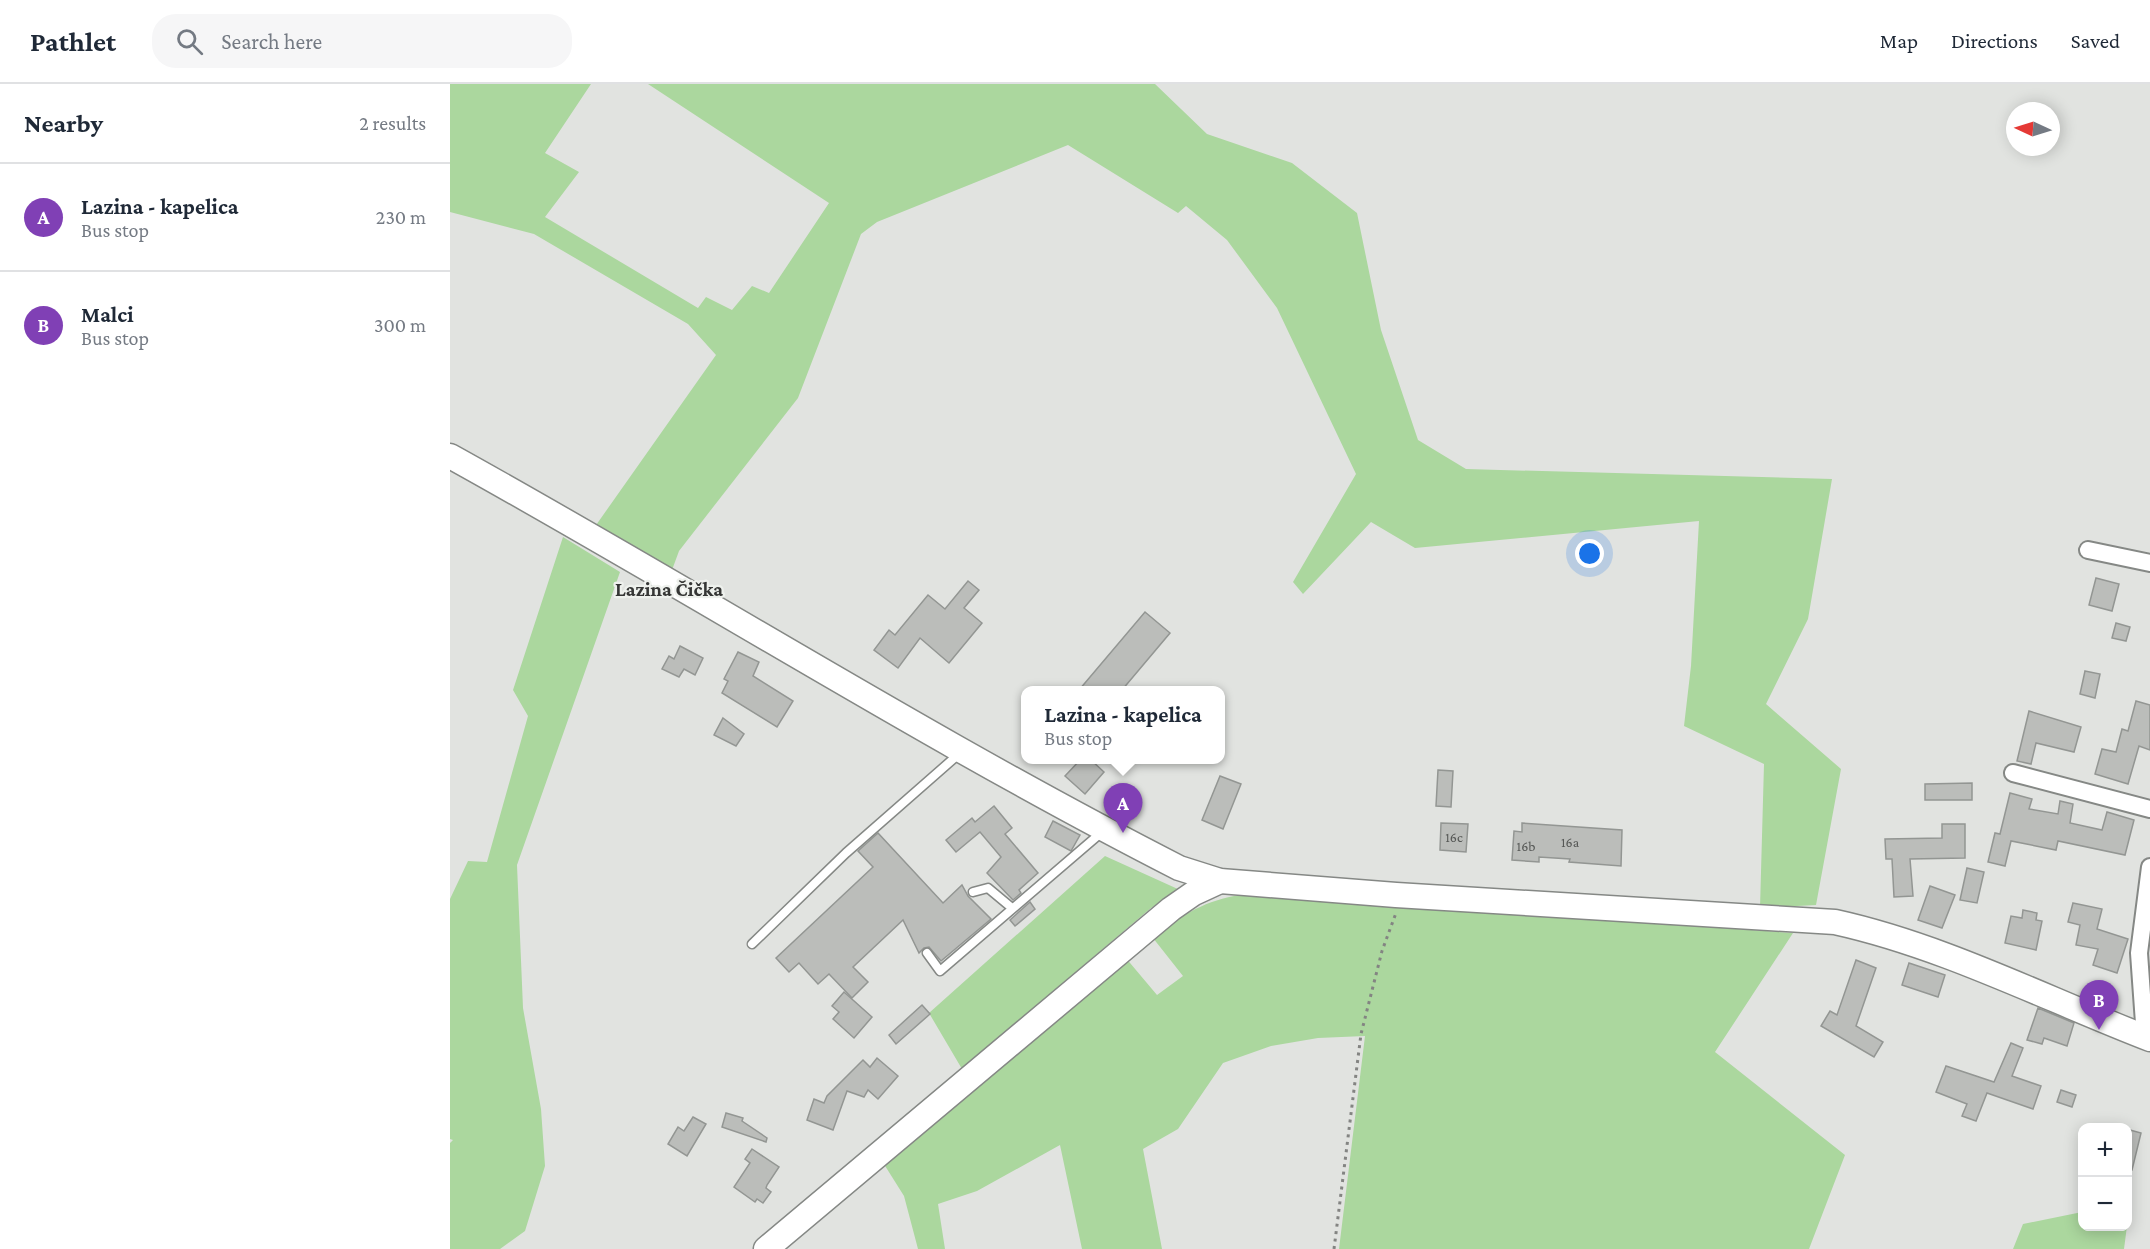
<!DOCTYPE html>
<html lang="en">
<head>
<meta charset="utf-8">
<style>
	body { margin:0; font-family:"Crimson Pro",serif; background:#f6f6f7; color:#1f2937 }
	.controls { position:absolute; right:18px; bottom:18px; display:grid; overflow:hidden; border-radius:12px; box-shadow:0 3px 15px #0003 }
	.controls button { width:54px; height:54px; display:grid; place-items:center; padding:0; border:0; border-bottom:2px solid #e0e1e3; background:#fff; color:#1f2937; font:30px sans-serif }
	.compass { position:absolute; left:1556px; top:18px; width:54px; height:54px; border-radius:50%; background:#fff; box-shadow:0 3px 15px #0003; rotate:274deg }
	.you { position:absolute; left:1140px; top:470px; width:21px; height:21px; margin:-15px; border:4px solid #fff; border-radius:50%; background:#1a73e8; box-shadow:0 0 0 9px #1a73e833 }
	.badge { display:grid; place-items:center; width:39px; height:39px; border-radius:50%; background:#8040b5; color:#fff; font-size:20px; font-weight:700 }
	.pin { position:absolute; translate:-50% -50px; filter:drop-shadow(0 2px 3px #0008) }
	.pin::after { content:''; position:absolute; top:32px; width:21px; height:18px; background:inherit; clip-path:polygon(0 0,100% 0,50% 100%) }
	.popup { position:absolute; left:571px; top:602px; width:204px; height:78px; box-sizing:border-box; display:grid; place-content:center; border-radius:12px; background:#fff; filter:drop-shadow(0 2px 4px #0005); font-size:20px; white-space:nowrap; color:#747a83 }
	.popup b { font-size:22px; color:#1f2937 }
	.popup::after { content:''; position:absolute; left:50%; top:100%; margin-left:-12px; border:12px solid transparent; border-top-color:#fff }
	.list { margin:0; padding:0; list-style:none }
	h2 { display:flex; justify-content:space-between; align-items:center; height:78px; margin:0; padding:0 24px; font-size:26px }
	h2 small { font-size:20px; font-weight:400; color:#747a83 }
	.list li { display:grid; grid-template-columns:39px 1fr auto; gap:18px; align-items:center; box-sizing:border-box; height:108px; padding:0 24px; border-top:2px solid #e0e1e3 }
	.list b { display:block; font-size:22px; white-space:nowrap }
	.list p { margin:0; font-size:20px; white-space:nowrap; color:#747a83 }
	.list em { font-size:20px; font-style:normal; color:#747a83 }
	.icon { flex:none; width:33px; height:33px; fill:none; stroke:currentColor; stroke-width:2; stroke-linecap:round; stroke-linejoin:round }
	.map { position:relative; flex:none; width:1700px; height:1165px; overflow:hidden }
	header { display:flex; align-items:center; gap:36px; box-sizing:border-box; height:84px; padding:0 30px; background:#fff; border-bottom:2px solid #e0e1e3 }
	header strong { font-size:28px }
	nav { display:flex; gap:33px; margin-inline-start:auto; font-size:21px }
	.search { width:420px; height:54px; background:#f6f6f7; display:flex; align-items:center; gap:15px; box-sizing:border-box; padding:0 21px; border-radius:24px; color:#747a83; font-size:22px }
	main { display:flex }
	aside { flex:1; background:#fff }
	.map>svg:first-child { display:block }
	.green { fill:#abd79e }
	.building { fill:#bbbdba; stroke:#939693; stroke-width:1.5 }
	.lines { fill:none; stroke-linecap:round; stroke-linejoin:round }
	.lane-casing { stroke:#858885; stroke-width:11 }
	.street-casing { stroke:#858885; stroke-width:20 }
	.secondary-casing { stroke:#858885; stroke-width:27 }
	.path { stroke:#838482; stroke-width:3; stroke-dasharray:3 4.5; stroke-linecap:butt }
	.lane { stroke:#fff; stroke-width:8 }
	.street { stroke:#fff; stroke-width:16 }
	.secondary { stroke:#fff; stroke-width:24 }
	.labels { text-anchor:middle; stroke-width:4.5; stroke-linejoin:round; paint-order:stroke }
	.number-label { font-size:14px; fill:#565856 }
	.quarter-label { font-size:20px; font-weight:bold; fill:#353635; stroke:#eef1ed }
</style>
</head>
<body>
<header>
<strong>Pathlet</strong>
<div class="search"><svg class="icon" aria-label="search" viewBox="0 0 24 24"><circle cx="10" cy="10" r="6"/><path d="M15 15l6 6"/></svg>Search here</div>
<nav><a>Map</a><a>Directions</a><a>Saved</a></nav>
</header>
<main>
<aside>
<h2>Nearby<small>2 results</small></h2>
<ul class="list">
<li><span class="badge">A</span><div><b>Lazina - kapelica</b><p>Bus stop</p></div><em>230 m</em></li>
<li><span class="badge">B</span><div><b>Malci</b><p>Bus stop</p></div><em>300 m</em></li>
</ul>
</aside>
<div class="map">
<svg width="1700" height="1165" viewBox="0 0 1700 1165">
	<rect width="100%" height="100%" fill="#e1e3e0"/>
	<!-- green -->
	<g class="green">
		<path d="M0 0H141L95 69 129 88 95 133 248 224 256 213 282 226 302 202 319 209 379 119 198 0H705L757 50 842 79 907 129 931 246 968 356 1016 385 1382 395 1358 535 1316 620 1391 685 1366 821 1310 824 1314 680 1234 642 1241 582 1249 437 965 464 921 438 853 510 843 498 906 390 827 224 777 156 736 122 728 129 618 61 427 138 411 150 348 314 229 467 222 486 144 444 266 271 238 240 84 150 0 128Z"/>
		<path d="M113 453 170 488 67 781 73 924 91 1025 95 1082 75 1147 50 1165H0V1059L3 1056 0 1055V815L18 777 37 778 78 632 63 606Z"/>
		<path d="M655 772 730 806 701 824 512 985 479 929Z"/>
		<path d="M784 812H816L1343 849 1265 968 1395 1071 1359 1165H889L915 952 868 954 821 962 773 979 728 1045 693 1065 712 1165H632L610 1061 527 1107 488 1120 495 1165H468L454 1112 432 1077 675 873 707 911 733 892 703 854C727 834 752 818 784 812Z"/>
		<path d="M1632 1128V1142H1677L1674 1165H1563L1573 1140Z"/>
	</g>
	<!-- building -->
	<g class="building">
		<path d="M1646 494 1669 500 1662 527 1639 521Z"/>
		<path d="M518 497 529 506 514 524 532 539 499 579 470 554 448 584 424 566 439 546 445 551 478 511 495 525Z"/>
		<path d="M695 528 720 549 672 606H629Z"/>
		<path d="M1666 539 1680 543 1676 557 1662 554Z"/>
		<path d="M230 562 253 574 245 591 234 585 229 593 212 585 219 572 224 575Z"/>
		<path d="M288 568 309 578 303 592 343 617 327 643 272 609 278 597 274 595Z"/>
		<path d="M1635 587 1650 590 1645 614 1630 610Z"/>
		<path d="M1686 617 1700 621V666L1689 662 1678 700 1645 690 1652 665 1666 668 1672 645 1678 647Z"/>
		<path d="M1579 627 1631 643 1624 668 1586 659 1581 680 1567 677Z"/>
		<path d="M273 634 294 650 286 662 264 651Z"/>
		<path d="M631 675H640L654 688 635 710 615 692Z"/>
		<path d="M988 686 1003 687 1001 723 986 722Z"/>
		<path d="M770 692 791 700 773 745 752 736Z"/>
		<path d="M1522 699V716H1475V700Z"/>
		<path d="M1560 709 1582 715 1579 725 1608 730 1610 717 1623 720 1620 739 1652 746 1657 728 1684 736 1675 771 1608 757 1606 766 1561 757 1555 782 1538 778 1545 749 1550 750Z"/>
		<path d="M544 722 562 744 555 750 588 789 569 806 571 809 563 816 537 789 551 773 530 748 506 768 496 756 522 734 525 738Z"/>
		<path d="M603 737 630 751 621 767 595 753Z"/>
		<path d="M991 739 1018 740 1016 768 990 766Z"/>
		<path d="M1072 739 1172 746 1171 782 1119 778 1120 775 1089 773V778L1062 776 1064 747 1072 748Z"/>
		<path d="M1492 740H1515V774L1460 775 1463 812 1444 813 1442 775H1436L1435 755 1492 754Z"/>
		<path d="M428 749 493 819 512 801 518 812 541 835 491 877 479 863 474 864 469 869 453 836 403 883 418 898 402 914 379 890 368 900 349 879 339 888 326 874 423 783 408 767Z"/>
		<path d="M1517 784 1534 788 1527 819 1510 816Z"/>
		<path d="M1480 802 1505 811 1492 844 1468 836Z"/>
		<path d="M580 818 585 825 565 842 560 836Z"/>
		<path d="M1623 819 1652 825 1647 845 1678 855 1667 889 1643 881 1648 865 1626 861 1630 841 1618 838Z"/>
		<path d="M1573 826 1587 829 1586 836 1592 837 1586 866 1555 859 1561 832 1572 834Z"/>
		<path d="M1406 876 1426 884 1406 942 1433 958 1424 973 1371 942 1380 927 1387 931Z"/>
		<path d="M1459 879 1495 891 1488 913 1452 901Z"/>
		<path d="M394 908 422 933 404 954 383 935 389 928 382 922Z"/>
		<path d="M472 921 480 930 446 960 439 951Z"/>
		<path d="M1588 924 1624 939 1617 962 1594 954 1592 960 1577 956Z"/>
		<path d="M1561 959 1573 964 1562 992 1591 1002 1583 1025 1537 1009 1526 1037 1512 1032 1517 1020 1486 1008 1496 982 1544 998Z"/>
		<path d="M427 974 448 992 428 1015 418 1006 414 1013 397 1007 383 1046 357 1036 364 1015 374 1019 377 1012 413 976 420 983Z"/>
		<path d="M1611 1006 1626 1011 1622 1023 1607 1018Z"/>
		<path d="M276 1029 293 1034 292 1037 317 1054 316 1058 272 1043Z"/>
		<path d="M243 1033 256 1040 237 1072 218 1060 228 1043 234 1047Z"/>
		<path d="M1680 1046 1691 1049 1682 1086H1677Z"/>
		<path d="M302 1065 329 1083 317 1101 316 1104 321 1108 313 1119 307 1115 305 1118 284 1103 300 1079 295 1075Z"/>
	</g>
	<g class="lines">
		<!-- lane casing -->
		<g class="lane-casing">
			<g id="lane">
				<path d="M523 808 538 804 562 824"/>
				<path d="M302 860 396 769 510 669"/>
				<path d="M477 869 490 887 652 748"/>
			</g>
		</g>
		<!-- street casing -->
		<g class="street-casing">
			<g id="street">
				<path d="M1638 466 1700 479"/>
				<path d="M1563 689 1700 725"/>
				<path d="M1695 953 1689 869 1700 783"/>
			</g>
		</g>
		<!-- secondary casing -->
		<g class="secondary-casing">
			<g id="secondary">
				<path d="M0 372C244 507 480 657 729 784L770 797 946 811 1385 838C1494 862 1596 915 1700 955"/>
				<path d="M316 1165 721 825 744 809 770 797"/>
			</g>
		</g>
		<!-- path -->
		<path class="path" d="M884 1165 911 950 932 867 946 829"/>
		<!-- lane -->
		<use href="#lane" class="lane"/>
		<!-- street -->
		<use href="#street" class="street"/>
		<!-- secondary -->
		<use href="#secondary" class="secondary"/>
	</g>
	<g class="labels">
		<!-- number labels -->
		<g class="number-label">
			<text x="1004" y="758">16c</text>
			<text x="1120" y="763">16a</text>
			<text x="1076" y="767">16b</text>
		</g>
		<!-- quarter labels -->
		<g class="quarter-label">
			<text x="219" y="512">Lazina Čička</text>
		</g>
	</g>
</svg>
<div class="controls">
<button>+</button>
<button>−</button>
</div>
<svg class="compass" viewBox="-18 -18 36 36"><path d="M0-13l5 13h-10z" fill="#e53935"/><path d="M0 13l5-13h-10z" fill="#747a83"/></svg>
<div class="you"></div>
<div class="pin badge" style="left:673px;top:749px">A</div>
<div class="popup"><b>Lazina - kapelica</b>Bus stop</div>
<div class="pin badge" style="left:1649px;top:946px">B</div>
</div>
</main>
</body>
</html>
